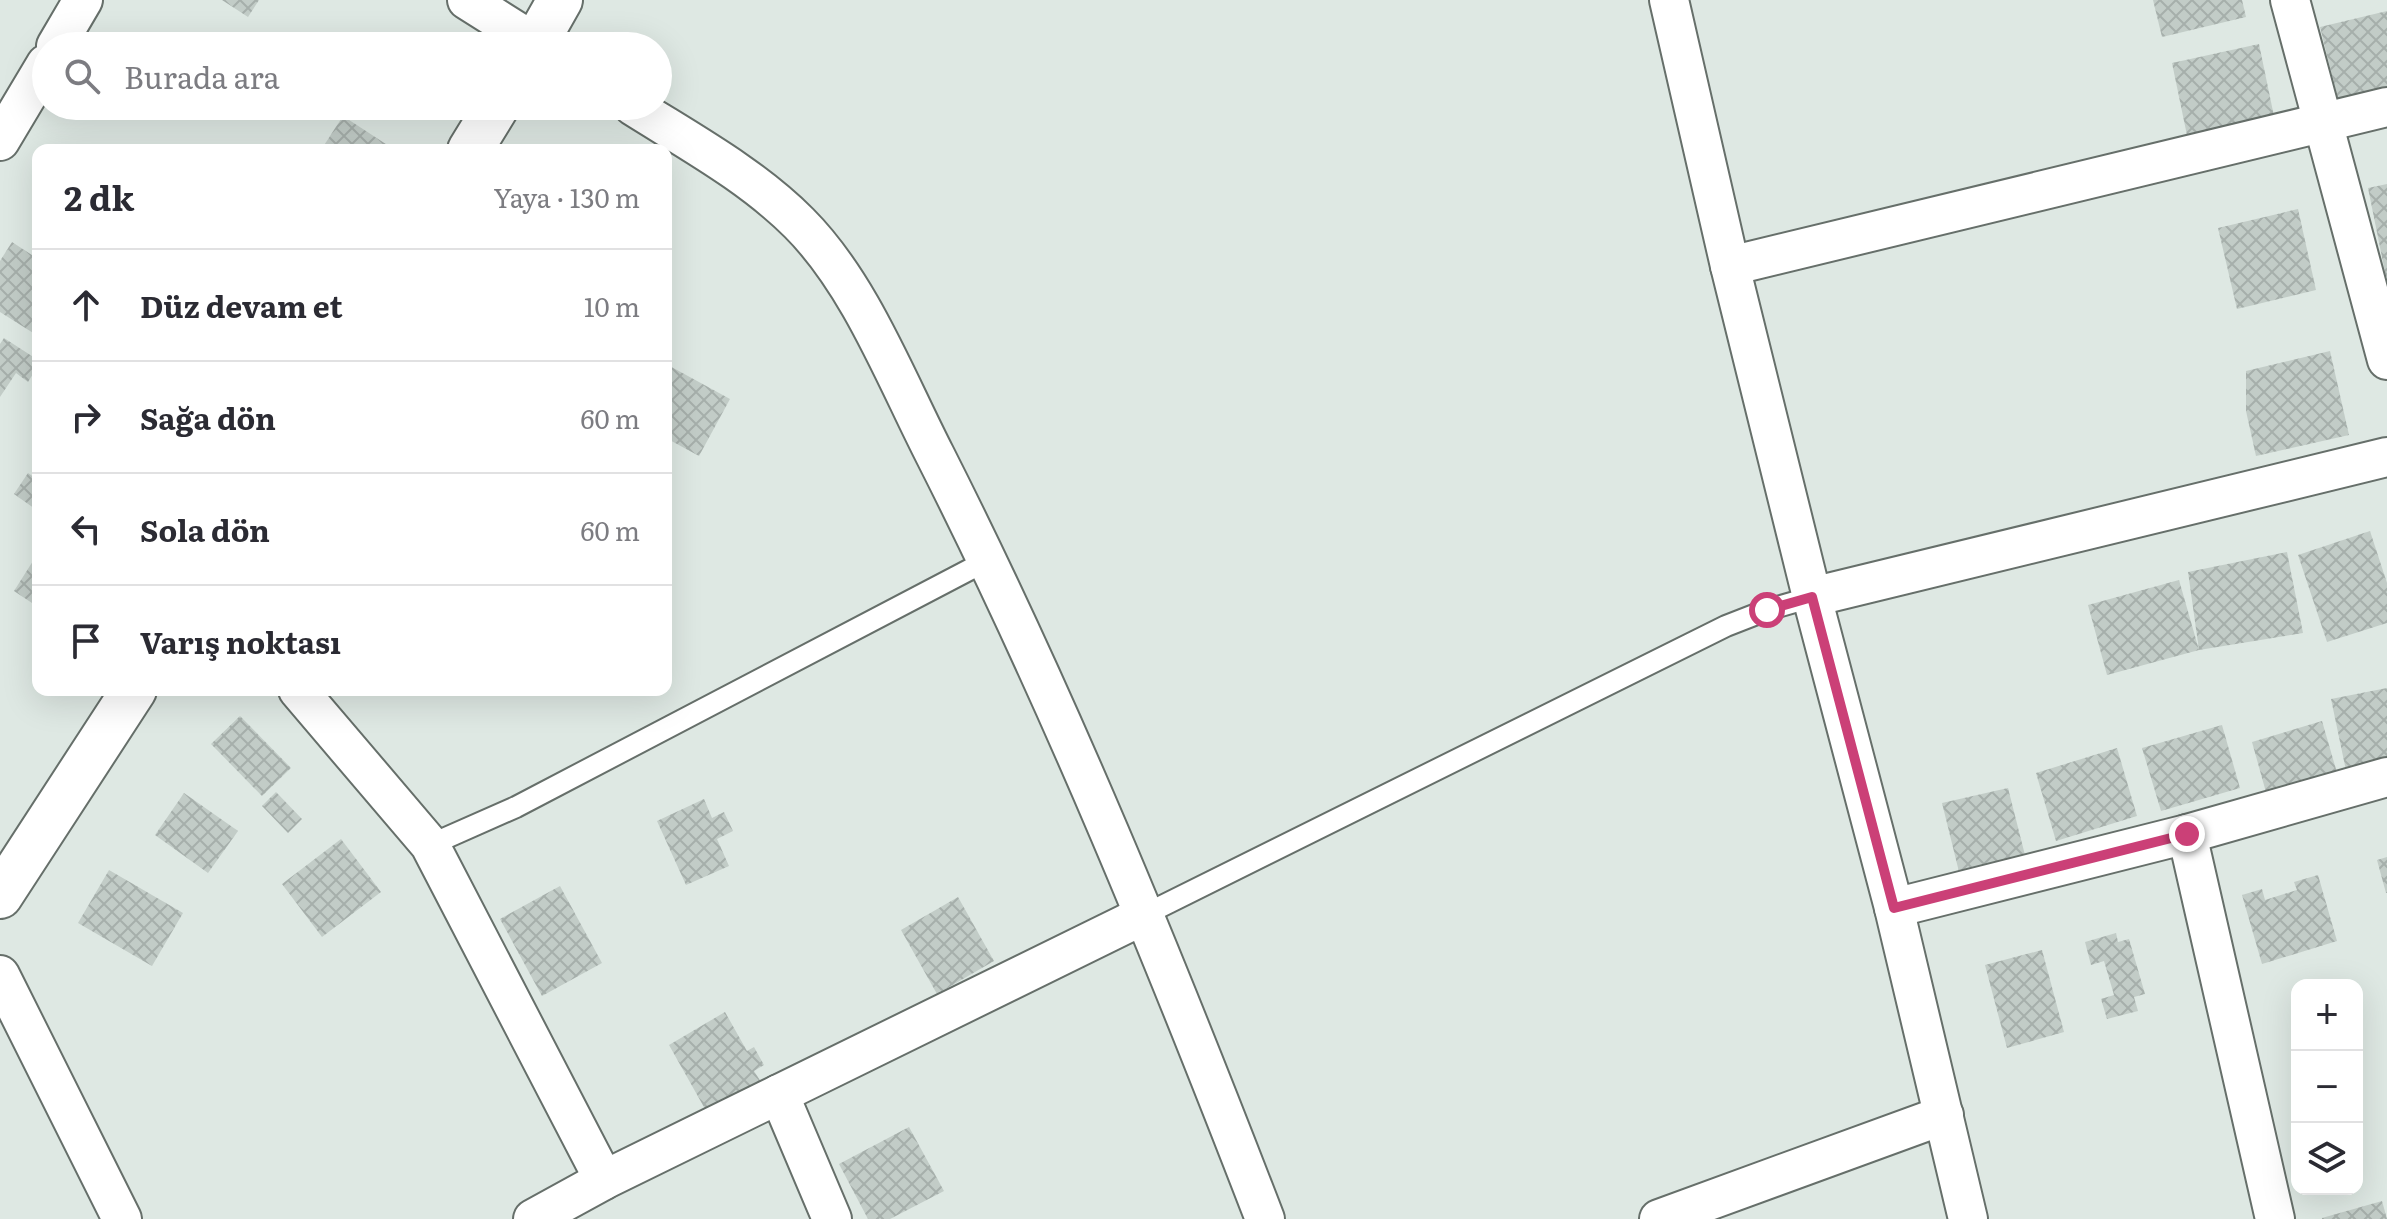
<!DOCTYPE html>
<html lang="tr">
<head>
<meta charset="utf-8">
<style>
	body { margin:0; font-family:Literata,serif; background:#f2f2f3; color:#2b2b33 }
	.controls { position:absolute; right:24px; bottom:24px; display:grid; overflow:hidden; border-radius:16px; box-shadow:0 8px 32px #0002 }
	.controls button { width:72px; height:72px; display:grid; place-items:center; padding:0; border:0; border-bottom:2px solid #e1e1e2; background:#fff; color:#2b2b33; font:40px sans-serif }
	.stop { position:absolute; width:24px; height:24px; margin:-18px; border:6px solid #cb4077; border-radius:50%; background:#fff }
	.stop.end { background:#cb4077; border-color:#fff; box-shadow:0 2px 8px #0008 }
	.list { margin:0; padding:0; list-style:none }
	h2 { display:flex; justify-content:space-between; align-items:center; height:104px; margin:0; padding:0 32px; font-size:34px }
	h2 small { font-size:26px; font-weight:400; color:#7c7c81 }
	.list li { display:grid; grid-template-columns:52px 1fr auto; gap:24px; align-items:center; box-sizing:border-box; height:112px; padding:0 32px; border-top:2px solid #e1e1e2 }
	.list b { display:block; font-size:30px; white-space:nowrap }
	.list em { font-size:26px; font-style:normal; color:#7c7c81 }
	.icon { flex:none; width:44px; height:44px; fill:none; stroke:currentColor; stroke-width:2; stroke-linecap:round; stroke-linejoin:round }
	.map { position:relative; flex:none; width:2387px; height:1219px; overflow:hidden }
	.search { position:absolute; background:#fff; box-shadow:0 8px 32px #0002; left:32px; top:32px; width:640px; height:88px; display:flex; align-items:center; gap:20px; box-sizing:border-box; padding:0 28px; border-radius:44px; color:#7c7c81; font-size:30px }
	.panel { position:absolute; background:#fff; box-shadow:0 8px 32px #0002; left:32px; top:144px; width:640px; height:552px; border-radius:16px }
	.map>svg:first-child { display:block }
	.building { fill:url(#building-cross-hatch) }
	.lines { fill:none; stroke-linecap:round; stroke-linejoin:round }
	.service-casing { stroke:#666f6a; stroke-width:24 }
	.minor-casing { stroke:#666f6a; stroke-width:42 }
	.tertiary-casing { stroke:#666f6a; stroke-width:48 }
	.service { stroke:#fff; stroke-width:20 }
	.minor { stroke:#fff; stroke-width:38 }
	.tertiary { stroke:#fff; stroke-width:44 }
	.route { stroke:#cb4077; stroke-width:10 }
</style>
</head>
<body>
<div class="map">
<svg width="2387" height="1219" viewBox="0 0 2387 1219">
	<defs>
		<pattern id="building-cross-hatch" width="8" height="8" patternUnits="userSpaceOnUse" patternTransform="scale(2)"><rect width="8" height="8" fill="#c2ccc7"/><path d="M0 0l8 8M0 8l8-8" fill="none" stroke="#a6afab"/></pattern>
	</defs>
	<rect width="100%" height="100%" fill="#dee8e3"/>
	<!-- building -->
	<g class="building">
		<path d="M222 0H259L248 17Z"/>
		<path d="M2153 0H2242L2246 17 2162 37Z"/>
		<path d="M2387 11V101L2341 112 2320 27Z"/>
		<path d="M2259 44 2276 126 2189 145 2172 63Z"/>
		<path d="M343 116 395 150H321Z"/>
		<path d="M2387 184V277H2386L2368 188Z"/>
		<path d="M2298 209 2316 290 2237 309 2218 228Z"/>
		<path d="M12 242 38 259V336L0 312V261Z"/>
		<path d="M4 338 38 360V366L28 382 16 373 0 397V344Z"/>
		<path d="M2330 351 2349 435 2256 456 2246 411V371Z"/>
		<path d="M666 364 730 399 699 456 666 438Z"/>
		<path d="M28 473 38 480V511L14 494Z"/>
		<path d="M2370 531 2387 583V623L2327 642 2298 555Z"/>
		<path d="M2287 552 2303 633 2199 650 2188 572Z"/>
		<path d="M33 561 38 564V607L14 591Z"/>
		<path d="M2179 580 2199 650 2107 675 2088 605Z"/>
		<path d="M2387 688V772L2348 780 2331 699Z"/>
		<path d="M240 716 291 768 262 796 211 744Z"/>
		<path d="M2322 721 2340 783 2269 803 2252 742Z"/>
		<path d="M2222 725 2240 788 2161 811 2142 748Z"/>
		<path d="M2117 748 2137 816 2056 841 2036 773Z"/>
		<path d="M2008 788 2028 867 1962 884 1942 803Z"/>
		<path d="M276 792 302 819 288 833 262 806Z"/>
		<path d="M184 793 238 831 208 873 155 835Z"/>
		<path d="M704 799 712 818 724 812 733 831 717 839 729 866 686 885 657 821Z"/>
		<path d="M341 839 381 892 322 937 282 884Z"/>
		<path d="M2387 857V893H2386L2377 860Z"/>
		<path d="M109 870 183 913 152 966 78 923Z"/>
		<path d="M2318 875 2337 941 2262 964 2242 895 2262 889 2265 900 2297 890 2294 882Z"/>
		<path d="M560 886 602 963 542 996 500 919Z"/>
		<path d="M958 897 994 961 937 994 901 930Z"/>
		<path d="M2116 933 2118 942 2129 939 2145 994 2134 997 2138 1011 2107 1019 2101 999 2114 995 2104 961 2091 965 2085 942Z"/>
		<path d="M2042 950 2064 1032 2007 1048 1985 965Z"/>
		<path d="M725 1012 747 1051 754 1047 764 1065 754 1071 763 1085 709 1116 669 1045Z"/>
		<path d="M909 1127 944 1191 890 1219H868L839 1164Z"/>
		<path d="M2382 1201 2387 1219H2322V1218Z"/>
	</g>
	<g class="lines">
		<!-- service casing -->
		<g class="service-casing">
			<g id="service">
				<path d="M430 845 516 807 988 560"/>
				<path d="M1144 915 1726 626 1767 610 1812 597"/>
			</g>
		</g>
		<!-- minor casing -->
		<g class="minor-casing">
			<g id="minor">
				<path d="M467 0 540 46"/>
				<path d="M1669 0 1730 266 1812 597 1894 908 1968 1219"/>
				<path d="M2290 0 2387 360"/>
				<path d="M56 46 83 0"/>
				<path d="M633 106C690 142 751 175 799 223 860 284 896 379 935 455 1060 702 1165 960 1265 1219"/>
				<path d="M0 141 46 64"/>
				<path d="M1730 266 2387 107"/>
				<path d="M1812 597 2387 457"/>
				<path d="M298 690 430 845 604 1180"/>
				<path d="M2187 834 2275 1219"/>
				<path d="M1894 908 2187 834 2387 777"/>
				<path d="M0 975 122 1219"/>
				<path d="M779 1094 832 1219"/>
				<path d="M533 1219 604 1180 1144 915"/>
				<path d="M1659 1219 1944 1115"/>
			</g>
		</g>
		<!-- tertiary casing -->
		<g class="tertiary-casing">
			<g id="tertiary">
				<path d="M534 46 560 0"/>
				<path d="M470 150 497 106"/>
				<path d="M0 896 134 690"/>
			</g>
		</g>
		<!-- service -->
		<use href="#service" class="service"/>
		<!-- minor -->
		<use href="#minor" class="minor"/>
		<!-- tertiary -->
		<use href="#tertiary" class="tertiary"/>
	</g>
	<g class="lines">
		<!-- route -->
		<path class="route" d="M1767 610 1812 597 1894 908 2187 834"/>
	</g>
</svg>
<div class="controls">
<button>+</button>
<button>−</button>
<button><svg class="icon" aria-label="layers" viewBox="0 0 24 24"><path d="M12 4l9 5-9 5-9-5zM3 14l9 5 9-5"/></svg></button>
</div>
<div class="stop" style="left:1767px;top:610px"></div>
<div class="stop end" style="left:2187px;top:834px"></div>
<div class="search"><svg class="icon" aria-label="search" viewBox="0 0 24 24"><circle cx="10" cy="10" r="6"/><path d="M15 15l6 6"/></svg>Burada ara</div>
<section class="panel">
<h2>2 dk<small>Yaya · 130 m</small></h2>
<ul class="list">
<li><svg class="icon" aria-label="ahead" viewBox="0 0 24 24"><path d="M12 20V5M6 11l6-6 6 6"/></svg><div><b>Düz devam et</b></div><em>10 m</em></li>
<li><svg class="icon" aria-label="right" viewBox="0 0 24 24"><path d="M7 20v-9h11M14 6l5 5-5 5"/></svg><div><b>Sağa dön</b></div><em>60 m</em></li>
<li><svg class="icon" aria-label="left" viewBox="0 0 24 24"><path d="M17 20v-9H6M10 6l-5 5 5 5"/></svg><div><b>Sola dön</b></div><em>60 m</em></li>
<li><svg class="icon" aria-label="arrive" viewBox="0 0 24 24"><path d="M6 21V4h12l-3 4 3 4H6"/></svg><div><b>Varış noktası</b></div></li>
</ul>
</section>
</div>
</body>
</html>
